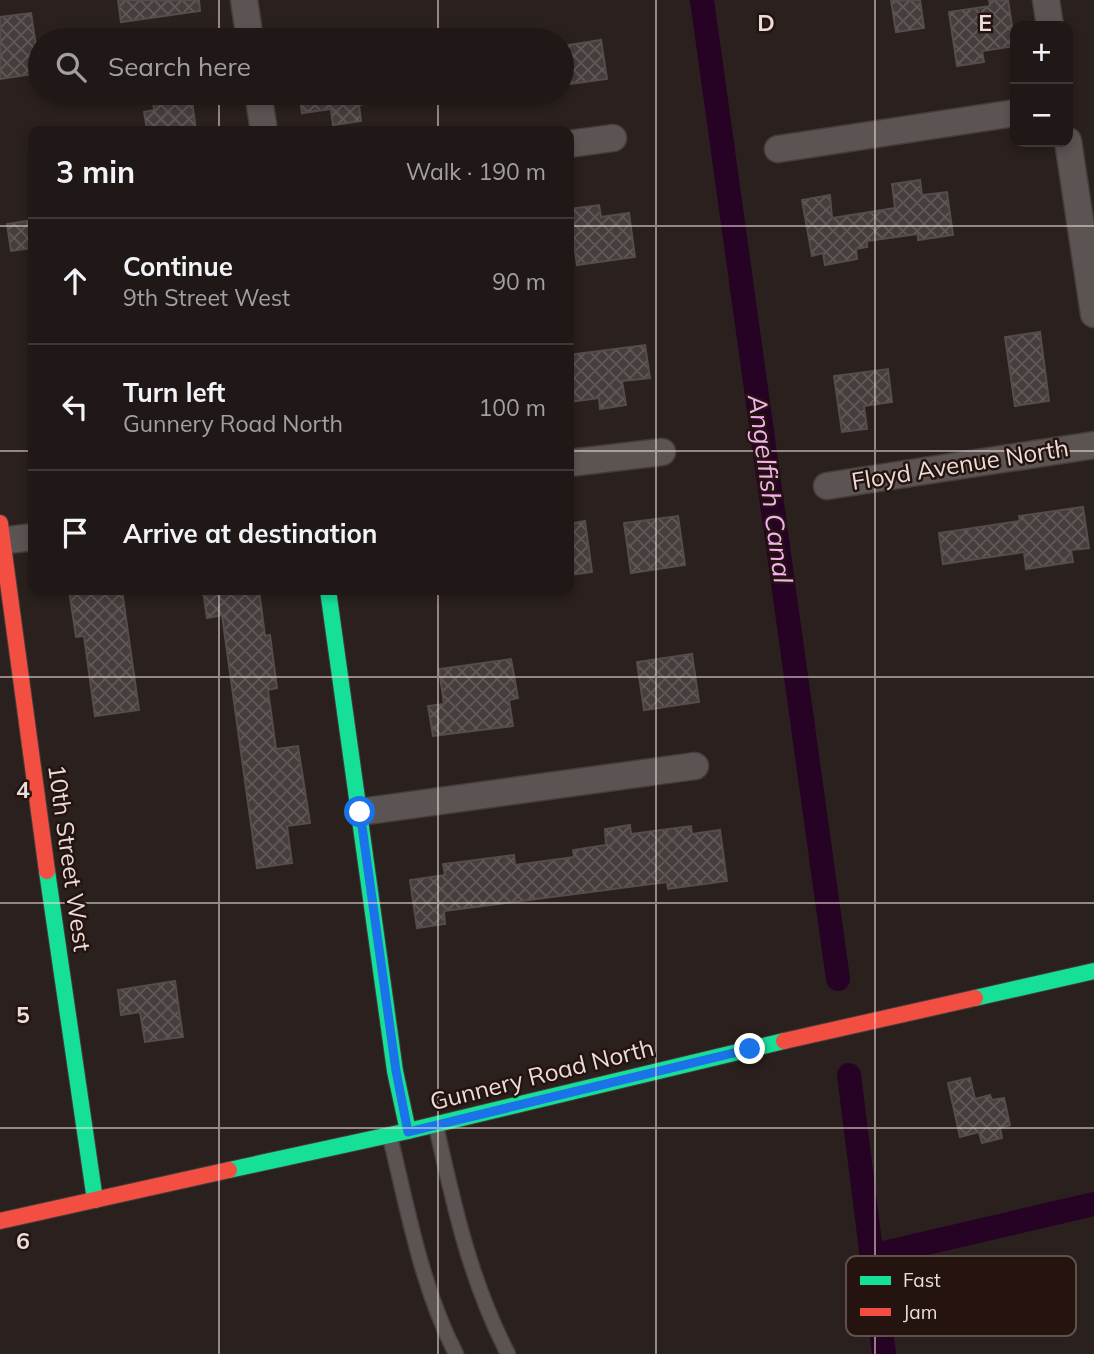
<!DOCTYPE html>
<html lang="en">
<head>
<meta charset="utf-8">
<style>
	body { margin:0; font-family:Mulish,sans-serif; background:#28211f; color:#f1f3f6 }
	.controls { position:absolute; right:21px; top:21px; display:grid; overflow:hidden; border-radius:14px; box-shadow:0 4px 10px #0003 }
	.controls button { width:63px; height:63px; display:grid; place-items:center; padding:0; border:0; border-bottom:2px solid #3d3735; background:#201816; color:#f1f3f6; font:35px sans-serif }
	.stop { position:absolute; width:21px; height:21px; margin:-16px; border:5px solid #1a73e8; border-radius:50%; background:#fff }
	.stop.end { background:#1a73e8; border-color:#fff; box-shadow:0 2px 7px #0008 }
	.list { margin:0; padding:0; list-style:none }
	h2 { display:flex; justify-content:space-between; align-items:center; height:91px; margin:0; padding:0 28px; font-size:30px }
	h2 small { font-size:23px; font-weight:400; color:#a2a0a1 }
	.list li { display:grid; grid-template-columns:46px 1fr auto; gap:21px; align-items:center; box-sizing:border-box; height:126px; padding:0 28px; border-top:2px solid #3d3735 }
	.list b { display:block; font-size:26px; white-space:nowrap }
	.list p { margin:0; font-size:23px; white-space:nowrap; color:#a2a0a1 }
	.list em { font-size:23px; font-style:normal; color:#a2a0a1 }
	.icon { flex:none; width:38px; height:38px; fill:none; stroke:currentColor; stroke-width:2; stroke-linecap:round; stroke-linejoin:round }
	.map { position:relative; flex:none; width:1094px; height:1354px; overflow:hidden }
	.search { position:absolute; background:#201816; box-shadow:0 4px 10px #0003; left:28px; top:28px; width:546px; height:77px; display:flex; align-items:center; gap:18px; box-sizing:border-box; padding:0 24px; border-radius:38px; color:#a2a0a1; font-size:26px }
	.panel { position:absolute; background:#201816; box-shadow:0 4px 10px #0003; left:28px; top:126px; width:546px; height:469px; border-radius:14px }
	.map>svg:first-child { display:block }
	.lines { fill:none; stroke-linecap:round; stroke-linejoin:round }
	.canal { stroke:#260325; stroke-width:24 }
	.building { fill:url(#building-cross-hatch); stroke:#554c4c; stroke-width:2 }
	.lane-casing { stroke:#453c3b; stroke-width:17 }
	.street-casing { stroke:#453c3b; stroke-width:29 }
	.fast-casing { stroke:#453c3b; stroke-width:18 }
	.jam-casing { stroke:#453c3b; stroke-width:18 }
	.lane { stroke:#5b5452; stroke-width:14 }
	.street { stroke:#5b5452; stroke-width:26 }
	.fast { stroke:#16e098; stroke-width:16 }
	.jam { stroke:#f24e42; stroke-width:16 }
	.route { stroke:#1a73e8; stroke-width:9 }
	.grid { fill:none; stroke:#ebddda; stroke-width:2; stroke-opacity:0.55 }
	.labels { text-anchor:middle; stroke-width:5; stroke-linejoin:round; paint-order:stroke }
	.street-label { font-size:24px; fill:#ebddda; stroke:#25130f }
	.water-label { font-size:26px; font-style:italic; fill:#f6b0f2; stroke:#25130f }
	.key { fill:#25130f; stroke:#60504c; stroke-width:2 }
	.key-label { font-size:19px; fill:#ebddda }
	.grid-label { font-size:23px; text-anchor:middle; font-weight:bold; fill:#ebddda; stroke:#25130f; stroke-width:5; stroke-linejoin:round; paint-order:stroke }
</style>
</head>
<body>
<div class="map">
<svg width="1094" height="1354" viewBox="0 0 1094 1354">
	<defs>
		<pattern id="building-cross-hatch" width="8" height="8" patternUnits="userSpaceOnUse" patternTransform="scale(1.75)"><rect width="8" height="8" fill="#463e3d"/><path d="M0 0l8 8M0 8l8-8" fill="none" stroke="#615958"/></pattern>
	</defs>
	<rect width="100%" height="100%" fill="#2a201d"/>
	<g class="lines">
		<!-- canal -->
		<g class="canal">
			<path d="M702 0 838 979"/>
			<path d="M849 1075 884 1354"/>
			<path d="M871 1256 1094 1204"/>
		</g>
	</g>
	<!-- building -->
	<g class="building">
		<path d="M118 0H199L200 11 121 22Z"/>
		<path d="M891 0H920L924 28 896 32Z"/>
		<path d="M989 0H1008L1015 46 982 51 984 62 957 66 949 12 990 6Z"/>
		<path d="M31 13 40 73 0 79V17Z"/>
		<path d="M601 40 607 79 562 85V46Z"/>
		<path d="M152 93H191L196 131 147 129 144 112 154 110Z"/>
		<path d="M299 93H366V104L359 105 361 121 333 125 331 109 302 113Z"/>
		<path d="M920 180 922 195 947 192 953 235 918 240V234L867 241V247L856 249 857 259 825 265 823 253 812 256 802 200 830 195 832 218 895 208 892 184Z"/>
		<path d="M599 205 601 217 629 213 635 257 577 265 569 209Z"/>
		<path d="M33 220V248L11 251 7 224Z"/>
		<path d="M1040 332 1049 401 1015 406 1005 337Z"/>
		<path d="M645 345 650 378 622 381 626 405 600 409 599 398 569 402V355Z"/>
		<path d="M888 369 892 402 864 406 867 429 842 432 834 376Z"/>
		<path d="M1083 507 1089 548 1071 550 1073 562 1026 569 1024 552 943 564 939 533 1020 521 1019 516Z"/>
		<path d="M678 516 685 565 631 573 624 523Z"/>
		<path d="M585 521 592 572 569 575V524Z"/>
		<path d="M69 590H122L139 710 95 716 84 636 76 637Z"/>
		<path d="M203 590H259L265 636 270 635 277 688 268 690 276 749 298 746 310 823 287 826 292 863 257 868 222 615 207 618Z"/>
		<path d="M692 654 699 702 644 710 637 662Z"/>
		<path d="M511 659 518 698 509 700 513 726 433 736 428 706 444 704 439 669Z"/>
		<path d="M630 825 631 834 691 826 692 834 720 830 727 881 668 889 667 882 444 911 445 924 417 928 410 880 445 875 443 864 468 861 514 855 515 865 574 857 573 850 606 845 605 829Z"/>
		<path d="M175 981 183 1037 145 1042 140 1012 121 1015 118 990Z"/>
		<path d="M970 1078 975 1099 990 1095 992 1100 1004 1098 1010 1125 1000 1128 1002 1138 982 1143 979 1132 960 1137 948 1083Z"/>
	</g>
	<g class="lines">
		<!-- lane casing -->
		<g class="lane-casing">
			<g id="lane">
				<path d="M436 1126C454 1206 470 1280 508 1354"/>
				<path d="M390 1137C408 1210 421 1286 456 1354"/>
			</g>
		</g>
		<!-- street casing -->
		<g class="street-casing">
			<g id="street">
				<path d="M244 0 250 40"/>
				<path d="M1046 0 1050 26"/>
				<path d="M258 93 264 131"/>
				<path d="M1068 141 1094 314"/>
				<path d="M569 144 613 138"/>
				<path d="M778 149 1015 113"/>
				<path d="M569 463 662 452"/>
				<path d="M827 486 1094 445"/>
				<path d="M0 541 33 537"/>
				<path d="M360 812 695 766"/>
			</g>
		</g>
		<!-- fast casing -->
		<g class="fast-casing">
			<g id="fast">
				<path d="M328 590 395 1071 408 1131"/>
				<path d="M47 871 95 1200"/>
				<path d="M975 998 1094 971"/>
				<path d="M229 1170 408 1131 784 1041"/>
			</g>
		</g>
		<!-- jam casing -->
		<g class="jam-casing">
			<g id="jam">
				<path d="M0 523 47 871"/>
				<path d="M784 1041 975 998"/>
				<path d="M0 1221 229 1170"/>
			</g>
		</g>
		<!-- lane -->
		<use href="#lane" class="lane"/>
		<!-- street -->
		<use href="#street" class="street"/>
		<!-- fast -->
		<use href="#fast" class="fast"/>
		<!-- jam -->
		<use href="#jam" class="jam"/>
	</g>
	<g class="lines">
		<!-- route -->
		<path class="route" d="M360 812 396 1071 408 1132 750 1049"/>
	</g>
	<!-- grid -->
	<path class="grid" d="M219 0V40M438 0V40M656 0V1354M875 0V1354M219 93V131M438 93V131M0 226H33M569 226H1094M0 451H33M569 451H1094M219 590V1354M438 590V1354M0 677H1094M0 903H1094M0 1128H1094"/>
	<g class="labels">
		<!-- street labels -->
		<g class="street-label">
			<text transform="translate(960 465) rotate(-9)" y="8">Floyd Avenue North</text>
			<text transform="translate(69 858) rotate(82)" y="8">10th Street West</text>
			<text transform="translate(542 1075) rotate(-14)" y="8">Gunnery Road North</text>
		</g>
		<!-- water labels -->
		<g class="water-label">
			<text transform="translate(770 489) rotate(82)" y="9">Angelfish Canal</text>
		</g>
	</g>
	<!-- legend -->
	<rect x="846" y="1256" width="230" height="80" rx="10" class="key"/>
	<rect x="860" y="1276" width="31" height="9" fill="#16e098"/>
	<rect x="860" y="1308" width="31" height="8" fill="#f24e42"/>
	<g class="key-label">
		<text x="903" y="1287">Fast</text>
		<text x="903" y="1319">Jam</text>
	</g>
	<g class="grid-label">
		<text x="766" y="31">D</text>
		<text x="985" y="31">E</text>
		<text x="23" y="798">4</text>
		<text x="23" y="1023">5</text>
		<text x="23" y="1249">6</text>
	</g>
</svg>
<div class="controls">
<button>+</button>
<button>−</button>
</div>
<div class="stop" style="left:360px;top:812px"></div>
<div class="stop end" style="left:750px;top:1049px"></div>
<div class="search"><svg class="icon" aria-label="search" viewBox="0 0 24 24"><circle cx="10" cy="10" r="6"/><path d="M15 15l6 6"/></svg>Search here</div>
<section class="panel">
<h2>3 min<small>Walk · 190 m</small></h2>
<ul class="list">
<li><svg class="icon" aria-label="ahead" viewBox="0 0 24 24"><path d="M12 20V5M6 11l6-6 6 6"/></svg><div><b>Continue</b><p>9th Street West</p></div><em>90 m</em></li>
<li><svg class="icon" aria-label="left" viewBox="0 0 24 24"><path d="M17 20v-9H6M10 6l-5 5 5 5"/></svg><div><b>Turn left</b><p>Gunnery Road North</p></div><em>100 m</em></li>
<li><svg class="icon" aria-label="arrive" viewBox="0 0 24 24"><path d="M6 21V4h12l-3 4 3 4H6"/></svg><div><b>Arrive at destination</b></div></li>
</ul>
</section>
</div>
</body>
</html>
